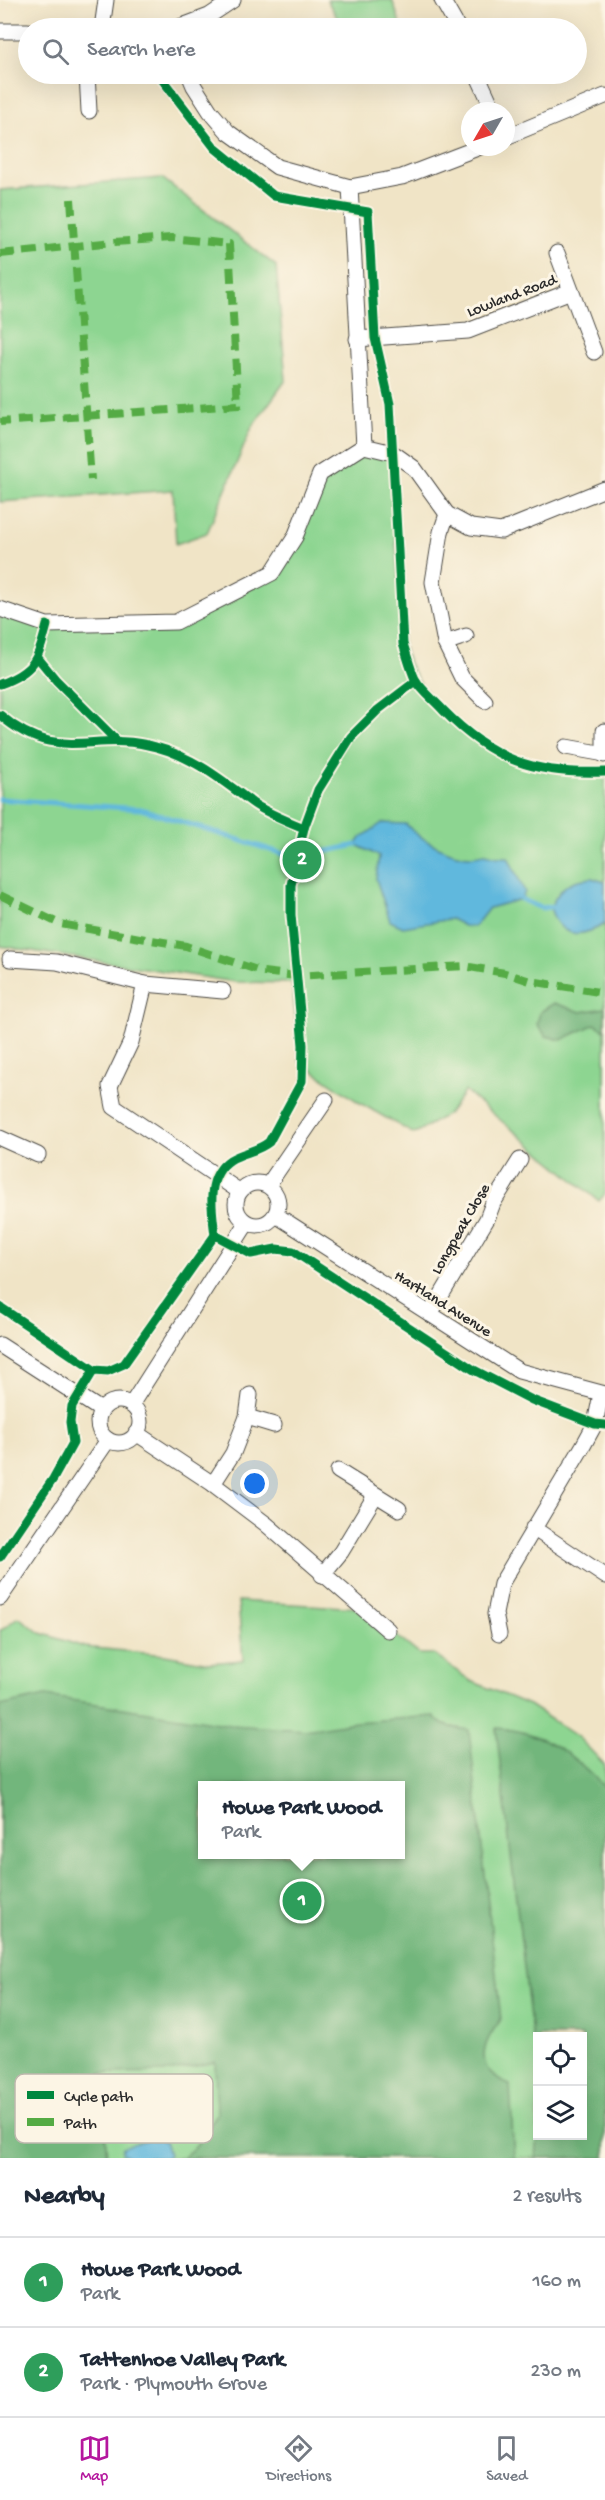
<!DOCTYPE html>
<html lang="en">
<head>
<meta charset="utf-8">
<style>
	body { margin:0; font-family:"Gochi Hand",sans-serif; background:#f2f2f3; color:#1f2937 }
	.controls { position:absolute; right:18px; bottom:18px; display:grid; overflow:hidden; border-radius:0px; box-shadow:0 6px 24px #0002 }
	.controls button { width:54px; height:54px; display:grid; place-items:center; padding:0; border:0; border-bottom:2px solid #e0e1e3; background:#fff; color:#1f2937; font:30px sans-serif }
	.compass { position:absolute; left:461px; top:102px; width:54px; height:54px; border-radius:50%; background:#fff; box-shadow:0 6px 24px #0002; rotate:231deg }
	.you { position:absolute; left:255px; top:1484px; width:21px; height:21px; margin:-15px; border:4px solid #fff; border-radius:50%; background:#1a73e8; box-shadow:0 0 0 9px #1a73e833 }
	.badge { display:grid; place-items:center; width:39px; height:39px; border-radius:50%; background:#b5179e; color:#fff; font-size:20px; font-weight:700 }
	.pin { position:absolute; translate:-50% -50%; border:3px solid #fff; box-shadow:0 2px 6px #0006 }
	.popup { position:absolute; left:198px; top:1781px; width:207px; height:78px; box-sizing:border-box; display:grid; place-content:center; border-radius:0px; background:#fff; filter:drop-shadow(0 2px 4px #0005); font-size:20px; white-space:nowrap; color:#747a83 }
	.popup b { font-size:22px; color:#1f2937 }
	.popup::after { content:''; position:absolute; left:50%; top:100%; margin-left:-12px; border:12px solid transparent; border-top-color:#fff }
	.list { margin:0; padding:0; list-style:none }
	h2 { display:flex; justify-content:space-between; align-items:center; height:78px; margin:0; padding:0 24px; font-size:26px }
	h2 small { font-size:20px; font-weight:400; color:#747a83 }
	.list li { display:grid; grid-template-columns:39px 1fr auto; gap:18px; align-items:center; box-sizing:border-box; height:90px; padding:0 24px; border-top:2px solid #e0e1e3 }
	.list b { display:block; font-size:22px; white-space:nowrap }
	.list p { margin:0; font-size:20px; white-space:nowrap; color:#747a83 }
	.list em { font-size:20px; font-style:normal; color:#747a83 }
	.icon { flex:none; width:33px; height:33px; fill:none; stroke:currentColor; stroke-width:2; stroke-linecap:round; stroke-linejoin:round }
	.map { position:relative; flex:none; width:605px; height:2158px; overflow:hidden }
	.search { position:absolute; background:#fff; box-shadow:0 6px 24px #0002; left:18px; right:18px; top:18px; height:66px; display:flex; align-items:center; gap:15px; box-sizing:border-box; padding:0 21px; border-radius:33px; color:#747a83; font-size:22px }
	.sheet { height:258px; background:#fff }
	nav { display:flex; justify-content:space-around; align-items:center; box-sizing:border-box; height:84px; border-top:2px solid #e0e1e3; background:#fff; font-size:16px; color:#747a83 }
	nav a { display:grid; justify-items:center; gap:3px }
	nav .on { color:#b5179e }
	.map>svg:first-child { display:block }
	.green { fill:#8dd591; stroke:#5c805e; stroke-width:1.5; fill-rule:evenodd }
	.forest { fill:#72b67b; stroke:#4e7053; stroke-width:1.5; fill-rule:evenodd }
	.water { fill:#60b8dd; stroke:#467284; stroke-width:1.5 }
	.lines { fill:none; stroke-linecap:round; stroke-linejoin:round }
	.stream { stroke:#60b8dd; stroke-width:5 }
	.minor-casing { stroke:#494742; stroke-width:17 }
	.minor { stroke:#fff; stroke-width:15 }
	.quiet { stroke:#54ab44; stroke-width:8; stroke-dasharray:15 8; stroke-linecap:butt }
	.cycleway-casing { stroke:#fcf5e5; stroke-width:13 }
	.cycleway { stroke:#00873e; stroke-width:9 }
	.labels { text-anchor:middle; stroke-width:6; stroke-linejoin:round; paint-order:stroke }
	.street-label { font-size:16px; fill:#2b2b2b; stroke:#fcf5e5 }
	.key { fill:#fcf5e5; stroke:#bdb8ad; stroke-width:1.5 }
	.key-label { font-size:16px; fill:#2b2b2b }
</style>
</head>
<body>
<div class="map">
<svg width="605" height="2158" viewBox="0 0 605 2158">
	<rect width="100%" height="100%" fill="#fcf5e5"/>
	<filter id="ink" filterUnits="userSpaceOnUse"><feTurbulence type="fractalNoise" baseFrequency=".0167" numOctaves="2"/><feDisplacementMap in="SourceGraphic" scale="12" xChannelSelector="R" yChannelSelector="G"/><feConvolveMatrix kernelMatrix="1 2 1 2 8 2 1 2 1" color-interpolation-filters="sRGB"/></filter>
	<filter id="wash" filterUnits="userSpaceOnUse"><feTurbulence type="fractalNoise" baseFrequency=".008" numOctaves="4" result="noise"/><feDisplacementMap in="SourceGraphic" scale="24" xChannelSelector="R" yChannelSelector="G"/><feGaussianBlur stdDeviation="1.35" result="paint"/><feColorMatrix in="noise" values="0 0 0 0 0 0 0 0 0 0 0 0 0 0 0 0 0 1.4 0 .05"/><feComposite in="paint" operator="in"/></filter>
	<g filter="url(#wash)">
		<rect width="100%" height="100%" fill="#f0e4c6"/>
		<!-- green -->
		<g class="green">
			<path d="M327 0H392L402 28H343Z"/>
			<path d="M162 178 276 266 286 380 252 427 207 533 176 544 173 490 0 502V190Z"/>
			<path d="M364 446 393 453C394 500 396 547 399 594 401 610 400 628 403 644 409 673 423 688 442 709 492 760 534 775 605 772V1194L599 1201 465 1091 448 1114 414 1134 360 1103 300 1062 292 983 235 982 0 946V609L47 625 176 622 272 573 320 474Z"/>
			<path d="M238 1601 362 1608 419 1654H433L471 1681 529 1705 578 1737 605 1765V2158H0V1631L18 1617 41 1633 84 1647 165 1655 209 1663 243 1660ZM203 1786H401V1854H203ZM538 2036H582V2136H538Z"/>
		</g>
		<!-- forest -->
		<g class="forest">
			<path d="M554 1003 581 1012 605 1008V1030L595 1024 561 1040 546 1036 537 1024 540 1012Z"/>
			<path d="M45 1696 231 1725 305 1730 356 1722 434 1716C440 1727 457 1728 469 1730L501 2020C480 2045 474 2072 510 2085L514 2158H182L196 2146 217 2114 215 2062 169 2072 101 2073 107 2158H0V1706ZM203 1786H401V1854H203Z"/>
			<path d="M496 1728C543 1731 574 1754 605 1788V2158H536L538 2136H582V2036H538L537 2046 532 2035Z"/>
		</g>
		<!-- water -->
		<g class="water">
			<path d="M382 823 406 824C418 839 453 857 472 856 476 856 481 854 485 854 494 856 499 858 508 857L525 892 521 899 489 908 474 927 464 926 451 919 403 927 390 921 376 879 379 856 356 845 361 838Z"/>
			<path d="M592 878 605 882V924C579 939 559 938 550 907 562 886 568 880 592 878Z"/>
			<path d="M150 2139 165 2141 169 2155 165 2158H131L122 2153 123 2147Z"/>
		</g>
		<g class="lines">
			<!-- stream -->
			<g class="stream">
				<path d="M0 799 141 809 296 858 356 845"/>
				<path d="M521 899 541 908 550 907"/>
			</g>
		</g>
	</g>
	<g filter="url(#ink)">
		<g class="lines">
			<!-- minor casing -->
			<g class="minor-casing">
				<g id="minor">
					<path d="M442 0 458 28"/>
					<path d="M102 28 106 0"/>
					<path d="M177 28 209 16 233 0"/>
					<path d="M0 31H28"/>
					<path d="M87 74 89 111"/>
					<path d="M189 74 194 86 210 111 228 132 277 167 350 187 402 177 480 147"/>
					<path d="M477 74 494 111"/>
					<path d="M506 137 605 96"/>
					<path d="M350 187 364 446"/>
					<path d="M557 253 594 352"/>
					<path d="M357 339 468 331 571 291"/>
					<path d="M447 514 441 532 433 582 445 643 462 678 485 701"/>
					<path d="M0 609 47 625 176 622 272 573 295 537 320 474 364 446 393 453 414 468 447 514 471 527 501 531 605 489"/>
					<path d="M445 643 466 636"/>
					<path d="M566 747 605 754"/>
					<path d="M604 755V731"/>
					<path d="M10 959 57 962 145 984 223 991"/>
					<path d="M145 984 131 1042 110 1086 114 1107 239 1191"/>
					<path d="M0 1138 38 1155"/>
					<circle cx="257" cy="1204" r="21"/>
					<path d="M268 1185 326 1100"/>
					<path d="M276 1215 519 1371 605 1394"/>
					<path d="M430 1314 487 1219 493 1203 520 1160"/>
					<path d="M0 1345 101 1410"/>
					<circle cx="119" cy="1422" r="21"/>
					<path d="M131 1405 247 1223"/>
					<path d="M247 1417 250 1395"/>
					<path d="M136 1433 213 1484 266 1524 388 1630"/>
					<path d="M338 1471 399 1509"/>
					<path d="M213 1484 233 1453 247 1417 274 1425"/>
					<path d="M533 1528 605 1576"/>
					<path d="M322 1575 341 1552 375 1496"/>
					<path d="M0 1598 108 1440"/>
					<path d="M499 1634 495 1614 501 1584 583 1446 595 1424 601 1394"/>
				</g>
			</g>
			<!-- minor -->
			<use href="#minor" class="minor"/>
			<!-- quiet -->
			<g class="quiet">
				<path d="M71 199 91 480"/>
				<path d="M0 254 113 242 172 238 229 244 238 405 0 422"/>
				<path d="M0 895 60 924 186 946 263 972 296 976 464 966 505 973 530 981 605 993"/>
			</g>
			<!-- cycleway casing -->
			<g class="cycleway-casing">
				<g id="cycleway">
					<path d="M158 74 215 148 274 196 368 212 375 338 390 404 403 644C407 655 410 668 415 679 421 690 435 701 443 710 492 760 535 775 605 772"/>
					<path d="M38 658 56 680 117 741"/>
					<path d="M0 684C35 671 38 659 47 625"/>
					<path d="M0 715C59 766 94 729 156 747 194 757 223 781 254 804 269 814 287 821 304 828"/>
					<path d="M215 1235C212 1210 205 1177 230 1160 242 1152 257 1152 269 1142L302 1081 303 1045 291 915V885L304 828 318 790 351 737 378 710 416 681"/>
					<path d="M0 1307 94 1370 108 1371 124 1364 215 1235 251 1254 276 1249 293 1251 474 1370 532 1400 595 1424 605 1425"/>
					<path d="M0 1557 53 1479 73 1443 70 1422 72 1406 94 1370"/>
				</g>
			</g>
			<!-- cycleway -->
			<use href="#cycleway" class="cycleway"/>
		</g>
	</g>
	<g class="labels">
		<!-- street labels -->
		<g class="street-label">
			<text transform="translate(511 294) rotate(-21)" y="6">Lowland Road</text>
			<text transform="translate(459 1228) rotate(-60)" y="6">Longpeak Close</text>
			<text transform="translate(444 1302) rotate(32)" y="6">Hartland Avenue</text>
		</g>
	</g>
	<!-- legend -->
	<rect x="15" y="2074" width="198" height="69" rx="9" class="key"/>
	<rect x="27" y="2091" width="27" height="8" fill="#00873e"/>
	<rect x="27" y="2118" width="27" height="8" fill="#54ab44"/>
	<g class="key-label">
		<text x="64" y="2101">Cycle path</text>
		<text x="64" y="2128">Path</text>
	</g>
</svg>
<div class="controls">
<button><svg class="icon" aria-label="locate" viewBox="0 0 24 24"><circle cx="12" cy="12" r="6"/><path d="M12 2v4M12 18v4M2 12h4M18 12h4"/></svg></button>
<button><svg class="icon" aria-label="layers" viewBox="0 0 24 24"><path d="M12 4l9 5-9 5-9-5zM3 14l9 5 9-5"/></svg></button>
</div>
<svg class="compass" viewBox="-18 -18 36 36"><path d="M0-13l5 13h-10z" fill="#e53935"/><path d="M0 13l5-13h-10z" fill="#747a83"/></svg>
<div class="you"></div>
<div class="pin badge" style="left:302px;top:1901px;background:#2e9e5b">1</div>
<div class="popup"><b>Howe Park Wood</b>Park</div>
<div class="pin badge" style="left:302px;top:860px;background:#2e9e5b">2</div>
<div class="search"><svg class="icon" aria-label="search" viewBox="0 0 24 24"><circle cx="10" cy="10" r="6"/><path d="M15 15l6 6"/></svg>Search here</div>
</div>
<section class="sheet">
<h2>Nearby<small>2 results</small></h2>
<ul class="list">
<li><span class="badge" style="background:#2e9e5b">1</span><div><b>Howe Park Wood</b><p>Park</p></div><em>160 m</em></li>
<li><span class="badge" style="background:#2e9e5b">2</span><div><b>Tattenhoe Valley Park</b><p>Park · Plymouth Grove</p></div><em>230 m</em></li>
</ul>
</section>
<nav>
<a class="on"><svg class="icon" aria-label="map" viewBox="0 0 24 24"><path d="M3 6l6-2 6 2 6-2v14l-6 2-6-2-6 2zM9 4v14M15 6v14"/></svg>Map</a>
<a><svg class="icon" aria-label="directions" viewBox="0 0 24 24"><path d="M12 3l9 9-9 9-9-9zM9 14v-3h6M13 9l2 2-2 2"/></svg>Directions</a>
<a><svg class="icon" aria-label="saved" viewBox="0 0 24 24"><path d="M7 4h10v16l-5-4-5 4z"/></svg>Saved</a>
</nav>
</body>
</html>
